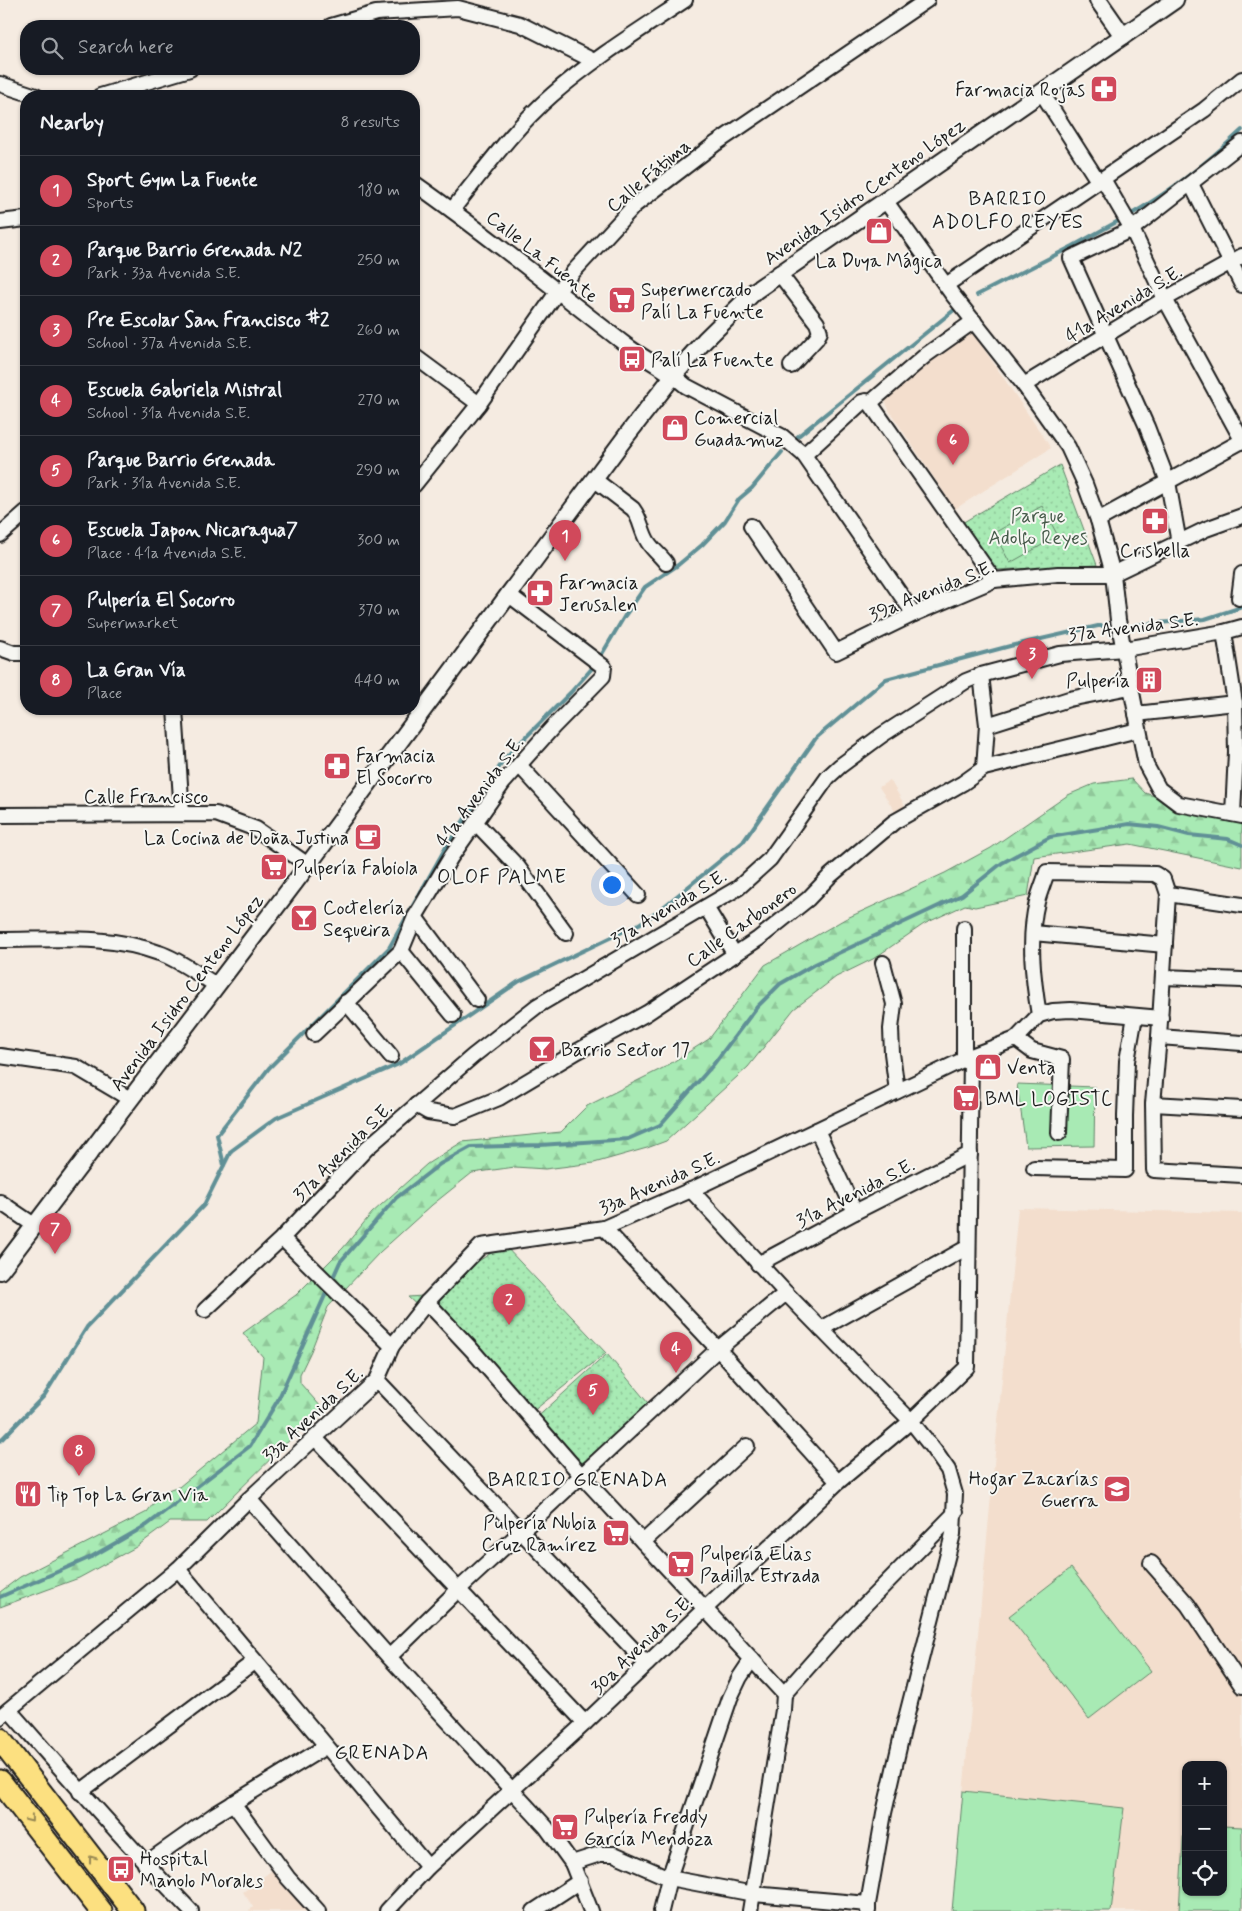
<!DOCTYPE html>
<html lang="en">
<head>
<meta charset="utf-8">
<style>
	body { margin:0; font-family:Mynerve,sans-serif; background:#242831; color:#f1f3f6 }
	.controls { position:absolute; right:15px; bottom:15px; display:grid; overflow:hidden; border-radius:10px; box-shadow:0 1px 4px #0004 }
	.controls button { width:45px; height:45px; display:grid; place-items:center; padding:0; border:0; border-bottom:1px solid #363941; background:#171b24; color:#f1f3f6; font:25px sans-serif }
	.you { position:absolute; left:611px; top:884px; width:18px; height:18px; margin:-12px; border:4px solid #fff; border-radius:50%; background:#1a73e8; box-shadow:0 0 0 8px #1a73e833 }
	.badge { display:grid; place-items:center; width:32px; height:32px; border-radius:50%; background:#d1495b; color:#fff; font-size:16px; font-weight:700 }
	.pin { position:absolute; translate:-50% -41px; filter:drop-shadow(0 1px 2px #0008) }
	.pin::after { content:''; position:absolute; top:26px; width:18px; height:15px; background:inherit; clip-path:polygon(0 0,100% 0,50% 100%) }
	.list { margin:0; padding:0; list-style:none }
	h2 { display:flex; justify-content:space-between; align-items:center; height:65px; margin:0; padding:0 20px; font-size:21px }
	h2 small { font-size:16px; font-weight:400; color:#9ea1a6 }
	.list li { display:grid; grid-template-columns:32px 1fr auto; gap:15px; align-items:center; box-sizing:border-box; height:70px; padding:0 20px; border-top:1px solid #363941 }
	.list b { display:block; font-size:19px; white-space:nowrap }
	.list p { margin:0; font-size:16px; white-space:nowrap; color:#9ea1a6 }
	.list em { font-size:16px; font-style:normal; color:#9ea1a6 }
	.icon { flex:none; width:28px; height:28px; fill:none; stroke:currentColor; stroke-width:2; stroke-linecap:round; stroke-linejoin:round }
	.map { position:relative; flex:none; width:1242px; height:1911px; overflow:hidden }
	.search { position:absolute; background:#171b24; box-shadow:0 1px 4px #0004; left:20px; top:20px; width:400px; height:55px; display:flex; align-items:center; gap:12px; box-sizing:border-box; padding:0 18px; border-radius:20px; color:#9ea1a6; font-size:19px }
	.panel { position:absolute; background:#171b24; box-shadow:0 1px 4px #0004; left:20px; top:90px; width:400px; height:625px; border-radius:20px }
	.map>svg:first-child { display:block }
	.built { fill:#f3decd; fill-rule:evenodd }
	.forest { fill:url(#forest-firs); stroke:#628368 }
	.park { fill:url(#park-dots); stroke:#628368 }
	.garden { fill:#a8eab4; stroke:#628368 }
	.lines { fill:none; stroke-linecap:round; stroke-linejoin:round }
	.stream { stroke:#609096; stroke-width:4 }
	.minor-casing { stroke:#1c1c1c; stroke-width:18 }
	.tertiary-casing { stroke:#1c1c1c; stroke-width:20 }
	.primary-casing { stroke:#1c1c1c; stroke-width:25 }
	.minor { stroke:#f6f6f2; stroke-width:14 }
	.tertiary { stroke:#f6f6f2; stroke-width:16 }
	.primary { stroke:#fce080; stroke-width:21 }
	.oneway { stroke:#978853 }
	.labels { text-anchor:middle; stroke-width:4; stroke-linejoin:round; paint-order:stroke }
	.poi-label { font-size:19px; fill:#1c1c1c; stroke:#f6f6f2; text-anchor:start }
	.street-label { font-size:19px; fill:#1c1c1c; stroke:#f6f6f2 }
	.park-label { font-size:19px; fill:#465a4a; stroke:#f6f6f2 }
	.neighbourhood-label { font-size:20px; letter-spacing:1px; fill:#1c1c1c; stroke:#f6f6f2 }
</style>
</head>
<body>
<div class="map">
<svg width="1242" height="1911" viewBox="0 0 1242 1911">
	<defs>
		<pattern id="forest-firs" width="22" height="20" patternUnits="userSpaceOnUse" patternTransform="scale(1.25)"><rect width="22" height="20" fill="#a8eab4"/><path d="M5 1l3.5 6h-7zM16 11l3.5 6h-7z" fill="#90c89a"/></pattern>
		<pattern id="park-dots" width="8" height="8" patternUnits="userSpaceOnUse" patternTransform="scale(1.25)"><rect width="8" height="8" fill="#a8eab4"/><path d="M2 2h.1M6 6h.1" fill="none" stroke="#90c89a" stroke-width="1.8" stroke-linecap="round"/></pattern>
	</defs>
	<rect width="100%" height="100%" fill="#f5ebe1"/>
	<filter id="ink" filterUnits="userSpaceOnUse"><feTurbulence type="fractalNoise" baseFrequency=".02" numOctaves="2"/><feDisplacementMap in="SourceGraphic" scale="10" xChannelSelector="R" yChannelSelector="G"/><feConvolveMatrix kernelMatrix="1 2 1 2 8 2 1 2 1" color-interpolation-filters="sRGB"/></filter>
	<g filter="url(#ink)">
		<!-- built -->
		<g class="built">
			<path d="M971 330 1051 448 955 509 890 412 884 398Z"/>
			<path d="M890 780 908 811 898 816 879 787Z"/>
			<path d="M1018 1208 1242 1213V1911H952ZM1186 1765H1223V1892H1186Z"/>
			<path d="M275 1868 314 1911H249L253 1907 243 1892Z"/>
		</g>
		<!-- forest -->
		<path class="forest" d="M1132 779 1145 793 1179 804 1242 816V867L1130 844 1034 857 1028 896 975 907 965 905 924 924 873 959 836 977 794 1009 748 1067 666 1141 647 1148 594 1163 545 1169 515 1167 472 1173 432 1205 380 1252 328 1307 311 1351 300 1374V1383L322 1408 207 1522H170L136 1547 79 1578 0 1607V1592L20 1577 147 1512C156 1500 164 1488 179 1487L256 1423 263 1357 243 1333 296 1295 343 1248 372 1213 427 1164 462 1142 561 1132 587 1106 665 1067 709 1039 765 965 845 919 945 873 991 848 1068 795 1094 784Z"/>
		<!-- park -->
		<g class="park">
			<path d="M1060 465 1097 565 995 570 962 523Z"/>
			<path d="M504 1245 606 1353 532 1412 408 1297 423 1296Z"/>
			<path d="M607 1354 653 1409 581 1475 533 1421Z"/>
		</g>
		<!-- garden -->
		<g class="garden">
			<path d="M1042 506 1058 536 1010 563 994 533Z"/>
			<path d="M1017 1084 1095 1087 1094 1146 1026 1147Z"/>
			<path d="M1071 1568 1151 1671 1089 1719 1009 1616Z"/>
			<path d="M963 1791 1124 1808 1111 1911H952Z"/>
			<path d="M1184 1824H1186V1892H1223V1826L1242 1827V1911H1179Z"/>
		</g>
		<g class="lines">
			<!-- stream -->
			<g class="stream">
				<path d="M1128 216C1169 193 1208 162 1242 130"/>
				<path d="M977 295 1073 246 1122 219"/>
				<path d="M797 437 954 310"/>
				<path d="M1135 625 1205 619 1242 607"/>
				<path d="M599 659 624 617 645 587 678 565 702 545 725 521 739 499 752 488 782 452"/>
				<path d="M224 1165 217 1135 269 1068 389 948 446 847 506 757 571 692 595 665"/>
				<path d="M0 1441 44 1396 87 1327 204 1205 231 1151 276 1118 399 1064 518 982 639 924 656 913 743 842 816 738 886 679 1010 646 1098 626H1113"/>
				<path d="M0 1597 91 1557 147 1525 250 1446 278 1400 340 1262 396 1198 440 1164 471 1147 540 1145 628 1139 660 1125 713 1065 757 1007 780 984 813 965 962 895 1002 863 1050 837 1129 824 1158 827 1189 835 1228 839 1242 845"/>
			</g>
			<!-- minor casing -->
			<g class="minor-casing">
				<g id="minor">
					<path d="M331 26 376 13 458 8 520 24 594 61"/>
					<path d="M0 84 36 96"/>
					<path d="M1042 93 1098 181"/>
					<path d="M100 96 190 69"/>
					<path d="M1103 179 1132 229 1165 299 1242 440"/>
					<path d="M414 183C487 234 556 291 626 345 646 360 668 370 686 386L783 437 804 455 914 614"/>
					<path d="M1191 184 1242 285"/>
					<path d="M885 200 952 294 1024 385 1068 447 1085 484 1098 520 1113 574 1118 620 1146 765 1159 789 1179 804 1242 816"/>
					<path d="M452 210C484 170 514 128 552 95 593 59 640 30 685 0"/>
					<path d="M0 222 26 219"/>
					<path d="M779 273 817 323 820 332 816 339 791 366"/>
					<path d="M946 285 1204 110 1242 79"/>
					<path d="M414 356 479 404"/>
					<path d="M1024 385 1165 299 1242 256"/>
					<path d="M870 403 926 355 974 321"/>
					<path d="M804 455 862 402 866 401 870 403 994 580"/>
					<path d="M595 480 633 509C641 519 641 531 648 542 653 550 661 556 666 563"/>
					<path d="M414 485 479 404 558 291 574 271 635 205 715 144 927 0"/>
					<path d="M1098 520 1242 441"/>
					<path d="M751 526 836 652 914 614 994 580 1058 574H1113L1206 529 1242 516"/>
					<path d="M0 535 26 512"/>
					<path d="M1179 543 1168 482 1147 427 1071 258 1132 229 1242 143"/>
					<path d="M1239 598 1242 574"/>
					<path d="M1224 632 1235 703 1236 752 1233 814"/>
					<path d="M0 648 14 653H26"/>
					<path d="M981 675 987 725 984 768"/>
					<path d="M175 709 182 814"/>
					<path d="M1136 714 1235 703"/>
					<path d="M987 725 1069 699 1130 687"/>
					<path d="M519 765 638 895"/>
					<path d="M0 815 216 814 256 829 308 865"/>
					<path d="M475 822 518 867 566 933"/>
					<path d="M1168 894 1242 905"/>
					<path d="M706 907 735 955"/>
					<path d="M415 917 477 1000"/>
					<path d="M964 928V1059"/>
					<path d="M1033 933 1165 945"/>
					<path d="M0 940C53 940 109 934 159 953 178 959 199 975 216 985"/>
					<path d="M401 951 453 1015"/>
					<path d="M883 963 894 1004 891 1029 892 1053 897 1091"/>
					<path d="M1163 977 1242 980"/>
					<path d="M346 1002 391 1056"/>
					<path d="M1039 1015C1033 979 1028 938 1037 902 1040 891 1044 882 1047 872L1155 874 1163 879 1168 894 1159 1037 1153 1104 1154 1170 1242 1175"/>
					<path d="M314 1034 401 951 415 917 451 857 503 783 553 727 603 676 604 667 508 594"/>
					<path d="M1159 1037 1242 1043"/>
					<path d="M1016 1039 1032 1051 1062 1059 1059 1133"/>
					<path d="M0 1056 76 1067 130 1099"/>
					<path d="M1153 1104 1242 1109"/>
					<path d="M416 1105 428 1112 455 1116 499 1098 578 1051 647 1013 758 939 808 899 830 876 894 822 963 783 984 768 1138 730"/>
					<path d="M817 1130 855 1212"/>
					<path d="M1034 1168 1125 1170V1116L1127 1061 1135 1016"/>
					<path d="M691 1190 786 1293 911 1421 934 1450 948 1470 955 1494 953 1534 903 1730 884 1813 868 1904"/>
					<path d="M0 1202 34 1225"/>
					<path d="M604 1228 718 1349 838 1482"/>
					<path d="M758 1264 855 1212 970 1154"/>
					<path d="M427 1302 472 1350 581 1475 784 1694 783 1710 750 1911"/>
					<path d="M205 1310 282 1238"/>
					<path d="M821 1329 968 1247"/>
					<path d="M392 1346 282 1238 367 1148 473 1056 537 1006 738 888 770 859 828 777 840 766 882 735 966 681 981 675 1060 654 1124 649 1224 632 1242 627"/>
					<path d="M377 1380 647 1664"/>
					<path d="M315 1438 585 1723"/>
					<path d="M249 1499 389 1657 546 1827 572 1863 591 1911"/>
					<path d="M643 1542 747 1446"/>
					<path d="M1151 1563 1188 1605 1242 1686"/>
					<path d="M178 1569 428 1867"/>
					<path d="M389 1657 459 1589 718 1349 786 1293"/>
					<path d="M784 1694 847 1623 956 1512"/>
					<path d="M9 1710C69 1778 128 1846 191 1911"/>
					<path d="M0 1717 178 1569 249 1499 377 1380 392 1346 427 1302 481 1246 604 1228 691 1190 971 1056 1016 1039 1039 1015 1053 1011 1071 1010 1161 1018"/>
					<path d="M80 1792 255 1661"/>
					<path d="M233 1803 288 1878 318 1911"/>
					<path d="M572 1863 600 1854H614L669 1878 754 1894 868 1904V1911"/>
					<path d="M145 1864 214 1815 325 1747"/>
					<path d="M387 1911 428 1867 585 1723 838 1482 911 1421 967 1367 971 1056"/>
					<path d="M534 1911 580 1881"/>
					<path d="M661 1911 669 1878 730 1698 740 1677 752 1659"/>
				</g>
			</g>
			<!-- tertiary casing -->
			<g class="tertiary-casing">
				<g id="tertiary">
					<path d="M1098 0 1123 36"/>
					<path d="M0 1271 308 865 627 435 674 375 705 340 755 291 1175 0"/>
				</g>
			</g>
			<!-- primary casing -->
			<g class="primary-casing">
				<g id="primary">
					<path d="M0 1739 133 1911"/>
					<path d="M0 1781 101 1911"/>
				</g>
			</g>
			<!-- minor -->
			<use href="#minor" class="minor"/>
			<!-- tertiary -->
			<use href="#tertiary" class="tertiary"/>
			<!-- primary -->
			<use href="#primary" class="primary"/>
		</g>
		<!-- one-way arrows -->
		<defs><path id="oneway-chevron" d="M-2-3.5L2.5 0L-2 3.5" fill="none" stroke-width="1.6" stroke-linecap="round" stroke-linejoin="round" transform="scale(1.25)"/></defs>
		<g class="oneway">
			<use href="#oneway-chevron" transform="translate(30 1819) rotate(52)"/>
			<use href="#oneway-chevron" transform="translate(92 1859) rotate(-127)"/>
		</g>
	</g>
	<!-- icons -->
	<defs>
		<g id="pharmacy-square" transform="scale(1.4375)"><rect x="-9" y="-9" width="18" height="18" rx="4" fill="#d1495b" stroke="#f6f6f2"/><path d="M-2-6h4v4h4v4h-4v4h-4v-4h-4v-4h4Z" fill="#fff"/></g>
		<g id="shop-square" transform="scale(1.4375)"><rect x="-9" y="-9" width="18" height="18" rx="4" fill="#d1495b" stroke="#f6f6f2"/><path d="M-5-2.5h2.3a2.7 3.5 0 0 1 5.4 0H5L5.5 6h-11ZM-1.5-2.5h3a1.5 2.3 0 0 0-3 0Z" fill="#fff"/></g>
		<g id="supermarket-square" transform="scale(1.4375)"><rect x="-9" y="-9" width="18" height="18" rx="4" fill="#d1495b" stroke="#f6f6f2"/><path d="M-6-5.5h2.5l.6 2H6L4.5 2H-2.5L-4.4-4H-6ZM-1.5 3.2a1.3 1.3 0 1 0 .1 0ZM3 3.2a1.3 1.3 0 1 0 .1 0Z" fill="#fff"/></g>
		<g id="bus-square" transform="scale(1.4375)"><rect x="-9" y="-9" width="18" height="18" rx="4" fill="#d1495b" stroke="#f6f6f2"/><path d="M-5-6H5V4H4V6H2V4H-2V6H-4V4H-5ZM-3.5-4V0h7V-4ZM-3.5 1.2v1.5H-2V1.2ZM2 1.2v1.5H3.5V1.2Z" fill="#fff"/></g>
		<g id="building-square" transform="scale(1.4375)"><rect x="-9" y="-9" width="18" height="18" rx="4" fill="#d1495b" stroke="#f6f6f2"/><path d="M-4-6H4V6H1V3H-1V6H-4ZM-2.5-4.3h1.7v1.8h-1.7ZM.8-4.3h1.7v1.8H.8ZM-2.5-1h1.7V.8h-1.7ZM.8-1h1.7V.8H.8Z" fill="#fff"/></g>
		<g id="cafe-square" transform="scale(1.4375)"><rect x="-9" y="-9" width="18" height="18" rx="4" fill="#d1495b" stroke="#f6f6f2"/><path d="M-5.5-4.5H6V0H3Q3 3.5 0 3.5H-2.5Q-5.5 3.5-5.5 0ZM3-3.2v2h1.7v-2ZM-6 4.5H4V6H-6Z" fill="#fff"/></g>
		<g id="bar-square" transform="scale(1.4375)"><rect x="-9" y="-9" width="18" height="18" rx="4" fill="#d1495b" stroke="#f6f6f2"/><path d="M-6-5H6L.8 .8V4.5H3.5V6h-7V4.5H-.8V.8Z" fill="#fff"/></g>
		<g id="school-square" transform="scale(1.4375)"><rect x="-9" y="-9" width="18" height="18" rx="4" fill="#d1495b" stroke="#f6f6f2"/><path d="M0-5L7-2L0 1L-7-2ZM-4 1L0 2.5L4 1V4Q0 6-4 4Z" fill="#fff"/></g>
		<g id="restaurant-square" transform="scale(1.4375)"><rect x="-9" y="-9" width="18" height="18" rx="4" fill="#d1495b" stroke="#f6f6f2"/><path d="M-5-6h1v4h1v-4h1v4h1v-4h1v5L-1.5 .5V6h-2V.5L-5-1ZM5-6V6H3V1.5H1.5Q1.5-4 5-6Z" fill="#fff"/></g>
	</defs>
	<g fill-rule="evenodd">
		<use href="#pharmacy-square" x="1104" y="89"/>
		<use href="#shop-square" x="879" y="231"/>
		<use href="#supermarket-square" x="622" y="300"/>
		<use href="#bus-square" x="632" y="359"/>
		<use href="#shop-square" x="675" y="428"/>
		<use href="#pharmacy-square" x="1155" y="521"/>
		<use href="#pharmacy-square" x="540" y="593"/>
		<use href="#building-square" x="1149" y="680"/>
		<use href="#pharmacy-square" x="337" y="766"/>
		<use href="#cafe-square" x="368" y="837"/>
		<use href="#supermarket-square" x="274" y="867"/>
		<use href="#bar-square" x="304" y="918"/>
		<use href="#bar-square" x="542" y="1049"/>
		<use href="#shop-square" x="988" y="1067"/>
		<use href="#supermarket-square" x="966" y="1098"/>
		<use href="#school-square" x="1117" y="1489"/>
		<use href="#restaurant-square" x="28" y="1494"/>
		<use href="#supermarket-square" x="616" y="1533"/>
		<use href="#supermarket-square" x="681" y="1564"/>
		<use href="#supermarket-square" x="565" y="1827"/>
		<use href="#bus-square" x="121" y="1869"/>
	</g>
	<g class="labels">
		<!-- poi labels -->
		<g class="poi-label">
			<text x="1085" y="96" text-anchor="end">Farmacia Rojas</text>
			<text x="879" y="267" text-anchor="middle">La Duya Mágica</text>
			<text x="641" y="296">Supermercado<tspan x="641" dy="22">Palí La Fuente</tspan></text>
			<text x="651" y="366">Palí La Fuente</text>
			<text x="694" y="424">Comercial<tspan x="694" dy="22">Guadamuz</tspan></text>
			<text x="1155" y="557" text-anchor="middle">Crisbella</text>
			<text x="559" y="589">Farmacia<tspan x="559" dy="22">Jerusalen</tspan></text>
			<text x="1130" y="687" text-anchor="end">Pulpería</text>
			<text x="356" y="762">Farmacia<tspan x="356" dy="22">El Socorro</tspan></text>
			<text x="349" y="844" text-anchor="end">La Cocina de Doña Justina</text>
			<text x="293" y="874">Pulpería Fabiola</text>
			<text x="323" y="914">Coctelería<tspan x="323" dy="22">Sequeira</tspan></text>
			<text x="561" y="1056">Barrio Sector 17</text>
			<text x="1007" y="1074">Venta</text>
			<text x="985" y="1105">BML LOGISTC</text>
			<text x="1098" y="1485" text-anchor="end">Hogar Zacarías<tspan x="1098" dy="22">Guerra</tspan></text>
			<text x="47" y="1501">Tip Top La Gran Via</text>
			<text x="597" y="1529" text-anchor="end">Pulpería Nubia<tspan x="597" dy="22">Cruz Ramírez</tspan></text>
			<text x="700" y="1560">Pulpería Elias<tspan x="700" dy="22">Padilla Estrada</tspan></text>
			<text x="584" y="1823">Pulpería Freddy<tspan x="584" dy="22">García Mendoza</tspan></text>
			<text x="140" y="1865">Hospital<tspan x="140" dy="22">Manolo Morales</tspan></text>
		</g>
		<!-- street labels -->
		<g class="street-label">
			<text transform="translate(648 175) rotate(-40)" y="7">Calle Fátima</text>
			<text transform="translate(864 191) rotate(-35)" y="7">Avenida Isidro Centeno López</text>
			<text transform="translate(543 256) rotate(38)" y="7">Calle La Fuente</text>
			<text transform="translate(1123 303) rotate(-31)" y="7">41a Avenida S.E.</text>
			<text transform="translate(931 590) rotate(-22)" y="7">39a Avenida S.E.</text>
			<text transform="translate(1133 626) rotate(-7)" y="7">37a Avenida S.E.</text>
			<text transform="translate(479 791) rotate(-53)" y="7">41a Avenida S.E.</text>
			<text x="146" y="803">Calle Francisco</text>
			<text transform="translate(668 907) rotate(-31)" y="7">37a Avenida S.E.</text>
			<text transform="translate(741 924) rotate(-36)" y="7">Calle Carbonero</text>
			<text transform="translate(186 992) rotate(-53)" y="7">Avenida Isidro Centeno López</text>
			<text transform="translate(342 1151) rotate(-45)" y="7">37a Avenida S.E.</text>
			<text transform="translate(659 1182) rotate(-24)" y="7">33a Avenida S.E.</text>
			<text transform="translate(855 1192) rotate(-27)" y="7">31a Avenida S.E.</text>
			<text transform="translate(312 1414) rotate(-43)" y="7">33a Avenida S.E.</text>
			<text transform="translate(641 1644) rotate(-44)" y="7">30a Avenida S.E.</text>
		</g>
		<!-- park labels -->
		<g class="park-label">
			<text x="1038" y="522">Parque<tspan x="1038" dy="22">Adolfo Reyes</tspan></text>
		</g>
		<!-- neighbourhood labels -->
		<g class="neighbourhood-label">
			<text x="1008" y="205">BARRIO<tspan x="1008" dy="23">ADOLFO REYES</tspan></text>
			<text x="502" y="883">OLOF PALME</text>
			<text x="578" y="1486">BARRIO GRENADA</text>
			<text x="382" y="1759">GRENADA</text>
		</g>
	</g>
</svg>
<div class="controls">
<button>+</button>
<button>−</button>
<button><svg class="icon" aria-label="locate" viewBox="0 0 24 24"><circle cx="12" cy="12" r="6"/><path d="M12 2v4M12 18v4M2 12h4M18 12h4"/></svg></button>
</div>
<div class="you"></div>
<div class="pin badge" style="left:565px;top:561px">1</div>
<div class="pin badge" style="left:509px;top:1325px">2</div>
<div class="pin badge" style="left:1032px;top:679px">3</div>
<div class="pin badge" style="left:676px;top:1373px">4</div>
<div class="pin badge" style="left:593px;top:1415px">5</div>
<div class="pin badge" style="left:953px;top:465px">6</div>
<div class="pin badge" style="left:55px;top:1254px">7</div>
<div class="pin badge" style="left:79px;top:1476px">8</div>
<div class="search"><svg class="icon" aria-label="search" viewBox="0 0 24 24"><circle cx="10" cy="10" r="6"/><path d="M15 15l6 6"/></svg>Search here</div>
<section class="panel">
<h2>Nearby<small>8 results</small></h2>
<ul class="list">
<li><span class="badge">1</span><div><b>Sport Gym La Fuente</b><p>Sports</p></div><em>180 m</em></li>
<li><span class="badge">2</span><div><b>Parque Barrio Grenada N2</b><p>Park · 33a Avenida S.E.</p></div><em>250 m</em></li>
<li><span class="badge">3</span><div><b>Pre Escolar San Francisco #2</b><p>School · 37a Avenida S.E.</p></div><em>260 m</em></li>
<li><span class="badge">4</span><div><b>Escuela Gabriela Mistral</b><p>School · 31a Avenida S.E.</p></div><em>270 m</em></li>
<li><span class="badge">5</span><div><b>Parque Barrio Grenada</b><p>Park · 31a Avenida S.E.</p></div><em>290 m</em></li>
<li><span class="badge">6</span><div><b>Escuela Japon Nicaragua7</b><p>Place · 41a Avenida S.E.</p></div><em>300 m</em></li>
<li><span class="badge">7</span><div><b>Pulpería El Socorro</b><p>Supermarket</p></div><em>370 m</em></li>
<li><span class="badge">8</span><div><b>La Gran Vía</b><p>Place</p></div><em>440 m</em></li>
</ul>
</section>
</div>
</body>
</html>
